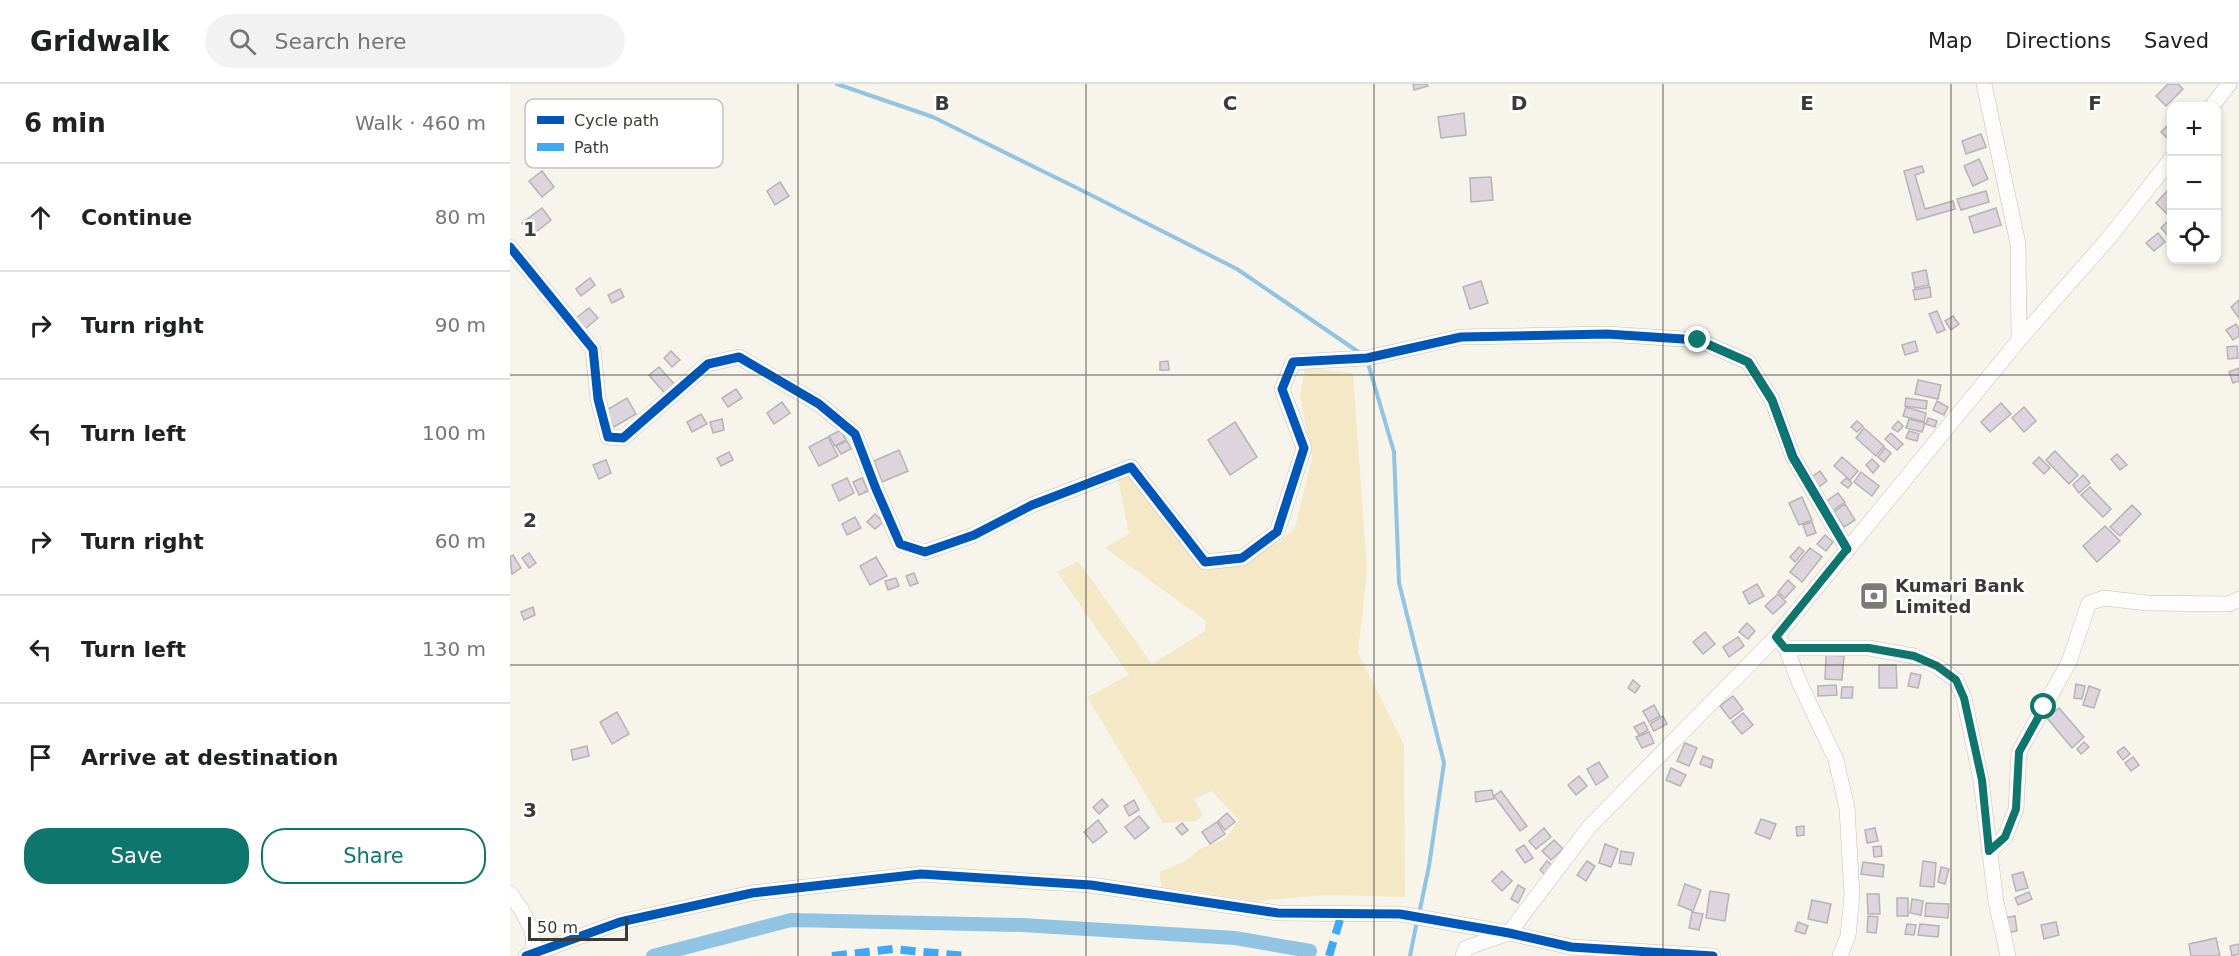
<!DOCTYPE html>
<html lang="en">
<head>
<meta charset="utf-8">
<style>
	body { margin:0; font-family:"DejaVu Sans",sans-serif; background:#f2f2f2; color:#202124 }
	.controls { position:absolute; right:18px; top:18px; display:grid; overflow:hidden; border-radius:12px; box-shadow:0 3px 9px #0003 }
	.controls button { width:54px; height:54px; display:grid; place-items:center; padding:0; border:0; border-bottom:2px solid #e0e0e0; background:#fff; color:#202124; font:30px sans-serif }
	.scale { position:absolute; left:18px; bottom:15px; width:100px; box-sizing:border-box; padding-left:6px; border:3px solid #3c3a34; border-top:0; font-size:16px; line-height:21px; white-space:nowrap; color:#3c3a34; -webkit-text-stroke:4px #fff; paint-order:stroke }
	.stop { position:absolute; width:18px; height:18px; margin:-14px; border:4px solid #0f766e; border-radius:50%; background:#fff }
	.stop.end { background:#0f766e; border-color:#fff; box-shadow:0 2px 6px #0008 }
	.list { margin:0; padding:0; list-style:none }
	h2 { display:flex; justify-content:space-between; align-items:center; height:78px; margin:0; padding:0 24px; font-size:26px }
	h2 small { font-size:20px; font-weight:400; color:#757577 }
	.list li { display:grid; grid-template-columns:39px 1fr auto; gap:18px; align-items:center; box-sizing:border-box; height:108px; padding:0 24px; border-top:2px solid #e0e0e0 }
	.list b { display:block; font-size:22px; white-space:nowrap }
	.list em { font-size:20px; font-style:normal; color:#757577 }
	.actions { display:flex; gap:12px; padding:18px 24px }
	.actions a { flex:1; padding:14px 0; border:2px solid #0f766e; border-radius:24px; text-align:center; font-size:21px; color:#0f766e }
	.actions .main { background:#0f766e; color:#fff }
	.icon { flex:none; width:33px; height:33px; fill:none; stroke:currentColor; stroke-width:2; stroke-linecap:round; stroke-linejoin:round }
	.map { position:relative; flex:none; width:1729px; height:872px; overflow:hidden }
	header { display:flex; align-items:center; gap:36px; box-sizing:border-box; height:84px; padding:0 30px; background:#fff; border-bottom:2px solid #e0e0e0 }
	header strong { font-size:28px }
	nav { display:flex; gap:33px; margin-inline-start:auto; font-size:21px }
	.search { width:420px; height:54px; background:#f2f2f2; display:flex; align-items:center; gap:15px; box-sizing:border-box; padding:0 21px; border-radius:33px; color:#757577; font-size:22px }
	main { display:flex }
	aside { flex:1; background:#fff }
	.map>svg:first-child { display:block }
	.green { fill:#f4e8c7 }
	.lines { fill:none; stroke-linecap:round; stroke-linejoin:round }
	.stream { stroke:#91c4e2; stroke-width:4 }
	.canal { stroke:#91c4e2; stroke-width:14 }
	.building { fill:#ddd4dd; stroke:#b6b4b2; stroke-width:1.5 }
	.minor-casing { stroke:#c3c0b9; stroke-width:16 }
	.minor { stroke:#fefdfc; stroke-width:15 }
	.quiet { stroke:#3fa9f5; stroke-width:8; stroke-dasharray:15 8; stroke-linecap:butt }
	.cycleway-casing { stroke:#fff; stroke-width:13 }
	.cycleway { stroke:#0057b8; stroke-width:9 }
	.route { stroke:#0f766e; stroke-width:8 }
	.grid { fill:none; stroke:#3c3a34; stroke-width:1.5; stroke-opacity:0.55 }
	.labels { text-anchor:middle; stroke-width:5; stroke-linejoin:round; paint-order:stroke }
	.poi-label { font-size:18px; font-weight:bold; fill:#3c3a34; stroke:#fff; text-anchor:start }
	.key { fill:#fff; stroke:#c4c4c2; stroke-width:1.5 }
	.key-label { font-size:16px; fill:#3c3a34 }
	.grid-label { font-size:20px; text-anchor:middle; font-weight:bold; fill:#3c3a34; stroke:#fff; stroke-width:5; stroke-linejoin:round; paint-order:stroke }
</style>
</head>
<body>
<header>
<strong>Gridwalk</strong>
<div class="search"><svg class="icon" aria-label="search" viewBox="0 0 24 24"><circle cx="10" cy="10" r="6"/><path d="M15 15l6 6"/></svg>Search here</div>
<nav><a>Map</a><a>Directions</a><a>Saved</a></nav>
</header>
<main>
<aside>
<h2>6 min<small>Walk · 460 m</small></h2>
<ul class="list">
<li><svg class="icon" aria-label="ahead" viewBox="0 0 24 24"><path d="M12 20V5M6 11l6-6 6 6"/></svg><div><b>Continue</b></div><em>80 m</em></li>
<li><svg class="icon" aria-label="right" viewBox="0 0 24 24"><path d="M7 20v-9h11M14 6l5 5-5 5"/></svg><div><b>Turn right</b></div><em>90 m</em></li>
<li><svg class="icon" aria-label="left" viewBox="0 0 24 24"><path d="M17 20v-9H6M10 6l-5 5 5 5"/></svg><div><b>Turn left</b></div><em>100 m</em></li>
<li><svg class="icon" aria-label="right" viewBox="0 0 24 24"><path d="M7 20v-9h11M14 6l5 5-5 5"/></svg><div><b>Turn right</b></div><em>60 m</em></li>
<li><svg class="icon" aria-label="left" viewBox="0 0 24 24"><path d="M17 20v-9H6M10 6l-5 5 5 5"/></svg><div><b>Turn left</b></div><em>130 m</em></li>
<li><svg class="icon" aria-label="arrive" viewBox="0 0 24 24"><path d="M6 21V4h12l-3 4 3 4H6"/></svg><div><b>Arrive at destination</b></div></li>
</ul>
<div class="actions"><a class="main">Save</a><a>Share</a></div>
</aside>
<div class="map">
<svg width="1729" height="872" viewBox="0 0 1729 872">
	<rect width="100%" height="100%" fill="#f7f4eb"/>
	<!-- green -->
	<path class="green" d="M795 284 843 289 857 488 848 568 894 661 895 813 815 811 747 817 652 803 649 788 677 776 690 765 715 755 729 736 702 707 684 715 693 731 686 737 653 739 577 613 619 591 547 488 568 477 642 580 695 547 696 537 595 464 619 450 607 391 621 388 693 482 730 478 770 458 785 444 802 374 790 312Z"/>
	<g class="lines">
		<!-- stream -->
		<g class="stream">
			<path d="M327 0 423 33 565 103 727 185 850 269"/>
			<path d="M857 276 884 368 889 499 934 679 919 782 909 830"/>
			<path d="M900 872 907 837"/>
		</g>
		<!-- canal -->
		<path class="canal" d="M143 872 281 836 512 841 725 854 800 867"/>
	</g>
	<!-- building -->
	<g class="building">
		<path d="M903 0H917L918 2 904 6Z"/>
		<path d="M1658 0H1668L1673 5 1656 22 1646 12Z"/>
		<path d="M954 29 956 51 931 54 928 33Z"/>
		<path d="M1659 40 1662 47 1656 53 1651 48Z"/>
		<path d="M1471 50 1476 63 1456 70 1452 57Z"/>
		<path d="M1469 75 1478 95 1463 102 1454 82Z"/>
		<path d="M1412 82 1414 88 1405 91 1415 125 1443 117 1445 125 1407 136 1394 87Z"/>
		<path d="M32 87 44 103 32 113 19 97Z"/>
		<path d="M981 93 983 116 961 118 960 94Z"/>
		<path d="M270 98 279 112 265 121 257 107Z"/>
		<path d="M1658 106 1662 110V131L1660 133 1646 119Z"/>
		<path d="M1476 107 1479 118 1451 126 1447 115Z"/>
		<path d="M32 124 41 136 22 151 12 139Z"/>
		<path d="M1486 124 1491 141 1464 149 1459 133Z"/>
		<path d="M1657 138 1662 143V150L1659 153 1651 144Z"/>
		<path d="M1648 149 1655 158 1644 167 1636 159Z"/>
		<path d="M1416 186 1419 201 1405 204 1402 189Z"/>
		<path d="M80 194 85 201 71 212 66 205Z"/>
		<path d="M971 197 978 219 960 225 953 203Z"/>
		<path d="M1420 203 1421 213 1405 216 1403 206Z"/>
		<path d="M110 205 114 213 102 219 98 211Z"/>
		<path d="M1729 216V234L1721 223Z"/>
		<path d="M79 224 88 234 75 245 66 234Z"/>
		<path d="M1427 227 1435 246 1427 249 1419 230Z"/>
		<path d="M1443 232 1449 240 1441 246 1435 237Z"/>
		<path d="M1726 240 1729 245V252L1723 256 1716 246Z"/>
		<path d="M1405 257 1408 267 1395 271 1392 261Z"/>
		<path d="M1727 262 1728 274 1718 275 1717 263Z"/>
		<path d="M161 267 170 276 162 283 154 274Z"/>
		<path d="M658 277 659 286H650V278Z"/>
		<path d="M149 283 167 303 157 312 139 291Z"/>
		<path d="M1729 284V297L1723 299 1719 288Z"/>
		<path d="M1408 296 1431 301 1428 315 1405 310Z"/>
		<path d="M226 305 232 314 218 323 212 314Z"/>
		<path d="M117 314 126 330 104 343 95 327Z"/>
		<path d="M1396 314 1417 317 1416 325 1395 322Z"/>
		<path d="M1427 317 1438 323 1434 331 1423 326Z"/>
		<path d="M272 318 280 329 264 340 257 329Z"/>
		<path d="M1491 319 1501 330 1480 348 1471 338Z"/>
		<path d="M1396 323 1416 329 1414 338 1393 332Z"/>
		<path d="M1514 323 1526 337 1514 348 1502 334Z"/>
		<path d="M191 330 197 340 182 348 177 338Z"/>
		<path d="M1418 334 1427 337 1425 343 1416 340Z"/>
		<path d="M212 335 214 346 203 349 200 338Z"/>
		<path d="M1399 335 1415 339 1412 348 1396 344Z"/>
		<path d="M1347 337 1353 342 1347 348 1341 343Z"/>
		<path d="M1388 337 1393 342 1388 348 1382 344Z"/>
		<path d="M725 338 747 373 720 391 698 356Z"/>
		<path d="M1354 344 1374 362 1366 372 1346 354Z"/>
		<path d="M331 346 336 356 325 362 319 352Z"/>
		<path d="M1399 347 1409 350 1407 357 1396 354Z"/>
		<path d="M1381 349 1393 360 1387 366 1375 355Z"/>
		<path d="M318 353 328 372 309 382 299 363Z"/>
		<path d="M337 357 341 365 331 370 326 362Z"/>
		<path d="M1375 364 1381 369 1374 378 1368 373Z"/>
		<path d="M389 366 398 387 372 398 364 377Z"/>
		<path d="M1545 367 1568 391 1559 400 1536 376Z"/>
		<path d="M219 368 223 376 211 382 207 374Z"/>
		<path d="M1607 370 1617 381 1610 386 1601 375Z"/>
		<path d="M1332 373 1348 387 1340 396 1324 382Z"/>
		<path d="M1529 373 1540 384 1534 390 1523 379Z"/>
		<path d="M1362 375 1369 382 1363 389 1356 381Z"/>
		<path d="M96 376 101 389 89 395 83 381Z"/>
		<path d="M1310 387 1317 397 1306 405 1299 395Z"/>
		<path d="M1351 388 1369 402 1362 412 1344 398Z"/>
		<path d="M1573 391 1580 399 1569 409 1563 401Z"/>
		<path d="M337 394 344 409 329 417 322 401Z"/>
		<path d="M352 394 358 407 349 411 343 398Z"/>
		<path d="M1336 394 1342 399 1338 404 1331 399Z"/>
		<path d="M1580 403 1601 425 1593 433 1571 411Z"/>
		<path d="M1328 409 1335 418 1321 428 1314 419Z"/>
		<path d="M1292 413 1302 436 1289 441 1279 419Z"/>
		<path d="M1335 420 1345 436 1334 443 1324 428Z"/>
		<path d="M1622 421 1631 430 1610 452 1600 443Z"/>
		<path d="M365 430 373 438 365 445 357 438Z"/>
		<path d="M345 433 351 444 337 451 332 440Z"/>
		<path d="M1302 438 1306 449 1297 452 1293 441Z"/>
		<path d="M1595 442 1610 457 1587 478 1573 462Z"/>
		<path d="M1315 451 1323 458 1316 467 1307 460Z"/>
		<path d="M1289 463 1294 467 1285 478 1280 473Z"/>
		<path d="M1300 464 1312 473 1292 498 1280 488Z"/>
		<path d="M19 469 26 479 19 484 12 474Z"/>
		<path d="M3 471 11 484 2 490 0 473Z"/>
		<path d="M366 473 377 492 360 501 350 482Z"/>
		<path d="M404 489 408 499 400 502 396 492Z"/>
		<path d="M386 494 389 502 378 506 375 497Z"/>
		<path d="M1278 496 1285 503 1275 514 1268 508Z"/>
		<path d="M1247 500 1254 512 1239 520 1233 508Z"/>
		<path d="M1268 510 1276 518 1263 530 1255 522Z"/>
		<path d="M23 523 25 531 14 536 11 528Z"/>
		<path d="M1237 539 1245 547 1238 555 1229 548Z"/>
		<path d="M1195 548 1205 560 1193 570 1183 558Z"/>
		<path d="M1228 553 1234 562 1219 573 1213 563Z"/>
		<path d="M1316 571 1334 572 1332 596 1315 595Z"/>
		<path d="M1369 581H1386L1387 604H1369Z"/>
		<path d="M1401 589 1411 591 1408 604 1398 602Z"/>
		<path d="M1123 596 1130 602 1125 609 1118 604Z"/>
		<path d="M1566 600 1575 602 1572 615 1564 614Z"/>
		<path d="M1326 601 1327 611 1308 612V602Z"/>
		<path d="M1579 602 1590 606 1584 624 1573 621Z"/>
		<path d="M1332 603H1343L1342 614H1331Z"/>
		<path d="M1223 612 1233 625 1220 635 1210 622Z"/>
		<path d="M1144 621 1150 632 1139 638 1133 627Z"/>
		<path d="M1549 624 1574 653 1562 664 1537 634Z"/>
		<path d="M107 628 119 650 102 660 90 638Z"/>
		<path d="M1233 629 1243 641 1232 650 1222 638Z"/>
		<path d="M1153 632 1157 640 1144 647 1140 640Z"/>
		<path d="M1134 638 1138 646 1129 651 1124 643Z"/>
		<path d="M1139 648 1144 659 1132 664 1126 653Z"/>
		<path d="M1574 658 1579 663 1571 670 1567 665Z"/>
		<path d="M1175 659 1187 664 1179 682 1167 677Z"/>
		<path d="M77 662 79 672 63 676 61 666Z"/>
		<path d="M1614 663 1620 670 1613 676 1607 668Z"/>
		<path d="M1193 672 1203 676 1201 684 1190 680Z"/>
		<path d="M1623 673 1629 681 1621 687 1615 679Z"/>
		<path d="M1089 678 1098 693 1086 701 1077 685Z"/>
		<path d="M1161 684 1176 691 1170 702 1156 696Z"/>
		<path d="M1069 692 1077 702 1066 711 1058 701Z"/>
		<path d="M982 706 984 715 966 718 965 708Z"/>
		<path d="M991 707 1017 742 1010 747 984 712Z"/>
		<path d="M592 715 598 722 589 730 583 723Z"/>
		<path d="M624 716 629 726 619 732 614 722Z"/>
		<path d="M717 729 725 738 715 746 708 737Z"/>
		<path d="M629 732 639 744 625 755 615 743Z"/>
		<path d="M1251 735 1266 740 1260 755 1245 749Z"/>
		<path d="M588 736 597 748 583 759 574 748Z"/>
		<path d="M707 738 715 750 700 760 692 748Z"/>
		<path d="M672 739 678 746 672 751 666 744Z"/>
		<path d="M1294 742V751L1287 752 1286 743Z"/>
		<path d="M1034 744 1041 753 1026 765 1019 757Z"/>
		<path d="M1365 744 1368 757 1357 759 1355 746Z"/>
		<path d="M1044 756 1053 765 1041 776 1032 767Z"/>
		<path d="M1095 760 1108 765 1101 783 1089 779Z"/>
		<path d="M1014 761 1023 774 1015 779 1006 766Z"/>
		<path d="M1371 762 1372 772 1364 773 1363 763Z"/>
		<path d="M1111 767 1124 769 1121 781 1109 779Z"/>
		<path d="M1037 777 1043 782 1035 791 1030 786Z"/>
		<path d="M1077 777 1085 782 1076 797 1067 791Z"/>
		<path d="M1413 777 1426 779 1424 803 1410 802Z"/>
		<path d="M1353 778 1374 781 1373 793 1351 790Z"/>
		<path d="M1431 783 1439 785 1435 800 1428 798Z"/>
		<path d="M992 787 1002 797 992 807 982 797Z"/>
		<path d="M1513 788 1518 804 1506 807 1502 791Z"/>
		<path d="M1175 800 1191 806 1183 827 1168 821Z"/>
		<path d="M1008 801 1015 805 1008 819 1001 815Z"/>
		<path d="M1200 807 1219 810 1215 837 1196 834Z"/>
		<path d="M1519 808 1522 815 1508 821 1505 814Z"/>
		<path d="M1357 810H1369L1370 830H1358Z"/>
		<rect x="1387" y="814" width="11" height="18"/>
		<path d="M1402 815 1413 817 1411 831 1400 829Z"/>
		<path d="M1302 816 1321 820 1317 839 1298 835Z"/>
		<path d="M1416 819 1439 820 1438 834 1415 832Z"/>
		<path d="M1182 828 1193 830 1189 846 1179 844Z"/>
		<path d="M1358 832 1368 833 1366 849 1357 848Z"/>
		<path d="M1505 832 1507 847 1497 849 1494 834Z"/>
		<path d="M1288 838 1298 842 1295 850 1285 847Z"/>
		<path d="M1546 838 1549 851 1534 855 1531 841Z"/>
		<path d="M1397 840 1406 841 1404 851 1395 850Z"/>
		<path d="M1410 840 1429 842 1428 853 1408 851Z"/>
		<path d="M1706 854 1710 872H1681L1679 860Z"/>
		<path d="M1729 860V870L1722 872 1720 862Z"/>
	</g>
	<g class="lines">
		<!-- minor casing -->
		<g class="minor-casing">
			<g id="minor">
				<path d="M1474 0 1508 160 1509 256"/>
				<path d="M1702 22 1719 0"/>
				<path d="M0 163 83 265 88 315 98 353 113 354 198 280 229 273 309 320 345 350 366 405 390 460 415 468 464 451 522 421 621 383 695 478 732 474 767 448 794 364 772 305 783 278 857 274 951 253 1097 250 1188 256 1238 278 1262 316 1283 373 1337 465"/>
				<path d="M1270 557 1276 564 1290 600 1326 676 1337 724 1342 811 1338 852 1330 872"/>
				<path d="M1276 564H1359L1404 572 1427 582 1446 596 1454 614 1471 696 1486 818 1498 872"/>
				<path d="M1479 767 1495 753 1506 725 1509 668 1559 578 1579 519 1594 514 1637 519 1719 520 1729 515"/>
				<path d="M0 809 11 825 22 846 25 872"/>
				<path d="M16 872 110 838 242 809 411 790 581 801 768 829 890 830 999 849 1061 863 1203 872"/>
				<path d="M953 872 956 864 999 849 1080 742 1266 553 1509 256 1598 155 1662 74"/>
			</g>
		</g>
		<!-- minor -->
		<use href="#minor" class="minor"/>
		<!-- quiet -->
		<g class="quiet">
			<path d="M322 872 383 865 456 872"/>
			<path d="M819 872 832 829"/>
		</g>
		<!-- cycleway casing -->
		<g class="cycleway-casing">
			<g id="cycleway">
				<path d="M0 163 83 265 88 315 98 353 113 354 198 280 229 273 309 320 345 350 366 405 390 460 415 468 464 451 522 421 621 383 695 478 732 474 767 448 794 364 772 305 783 278 857 274 951 253 1097 250 1188 256 1238 278 1262 316 1283 373 1337 465"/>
				<path d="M16 872 110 838 242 809 411 790 581 801 768 829 890 830 999 849 1061 863 1203 872"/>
			</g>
		</g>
		<!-- cycleway -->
		<use href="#cycleway" class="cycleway"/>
	</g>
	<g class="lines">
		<!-- route -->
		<path class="route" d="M1188 256 1238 278 1262 316 1282 373 1337 465 1266 553 1275 564H1359L1404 572 1427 582 1446 596 1454 614 1472 696 1479 767 1495 753 1506 725 1509 668 1534 623"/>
	</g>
	<!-- grid -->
	<path class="grid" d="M288 0V872M576 0V872M864 0V872M1153 0V872M1441 0V872M0 291H1729M0 581H1729"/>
	<!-- icons -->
	<defs>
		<g id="bank-square" transform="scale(1.5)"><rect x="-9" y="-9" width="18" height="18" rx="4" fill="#7d7b74" stroke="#fff"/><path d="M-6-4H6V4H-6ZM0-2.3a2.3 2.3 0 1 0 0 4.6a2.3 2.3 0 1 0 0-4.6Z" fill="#fff"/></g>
	</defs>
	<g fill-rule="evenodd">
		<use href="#bank-square" x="1364" y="512"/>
	</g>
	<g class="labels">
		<!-- poi labels -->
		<g class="poi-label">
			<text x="1385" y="508">Kumari Bank<tspan x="1385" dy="21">Limited</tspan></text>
		</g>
	</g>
	<!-- legend -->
	<rect x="15" y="15" width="198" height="69" rx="9" class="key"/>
	<rect x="27" y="32" width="27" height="8" fill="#0057b8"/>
	<rect x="27" y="59" width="27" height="8" fill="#3fa9f5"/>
	<g class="key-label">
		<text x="64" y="42">Cycle path</text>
		<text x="64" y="69">Path</text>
	</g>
	<g class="grid-label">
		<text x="432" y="26">B</text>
		<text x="720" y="26">C</text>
		<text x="1009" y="26">D</text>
		<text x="1297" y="26">E</text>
		<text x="1585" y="26">F</text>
		<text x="20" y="152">1</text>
		<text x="20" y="443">2</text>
		<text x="20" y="733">3</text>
	</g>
</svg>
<div class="controls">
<button>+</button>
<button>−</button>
<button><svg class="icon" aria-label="locate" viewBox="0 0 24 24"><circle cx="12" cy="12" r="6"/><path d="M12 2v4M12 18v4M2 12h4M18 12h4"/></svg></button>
</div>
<div class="scale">50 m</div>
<div class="stop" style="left:1534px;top:623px"></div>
<div class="stop end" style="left:1188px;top:256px"></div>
</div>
</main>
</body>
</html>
